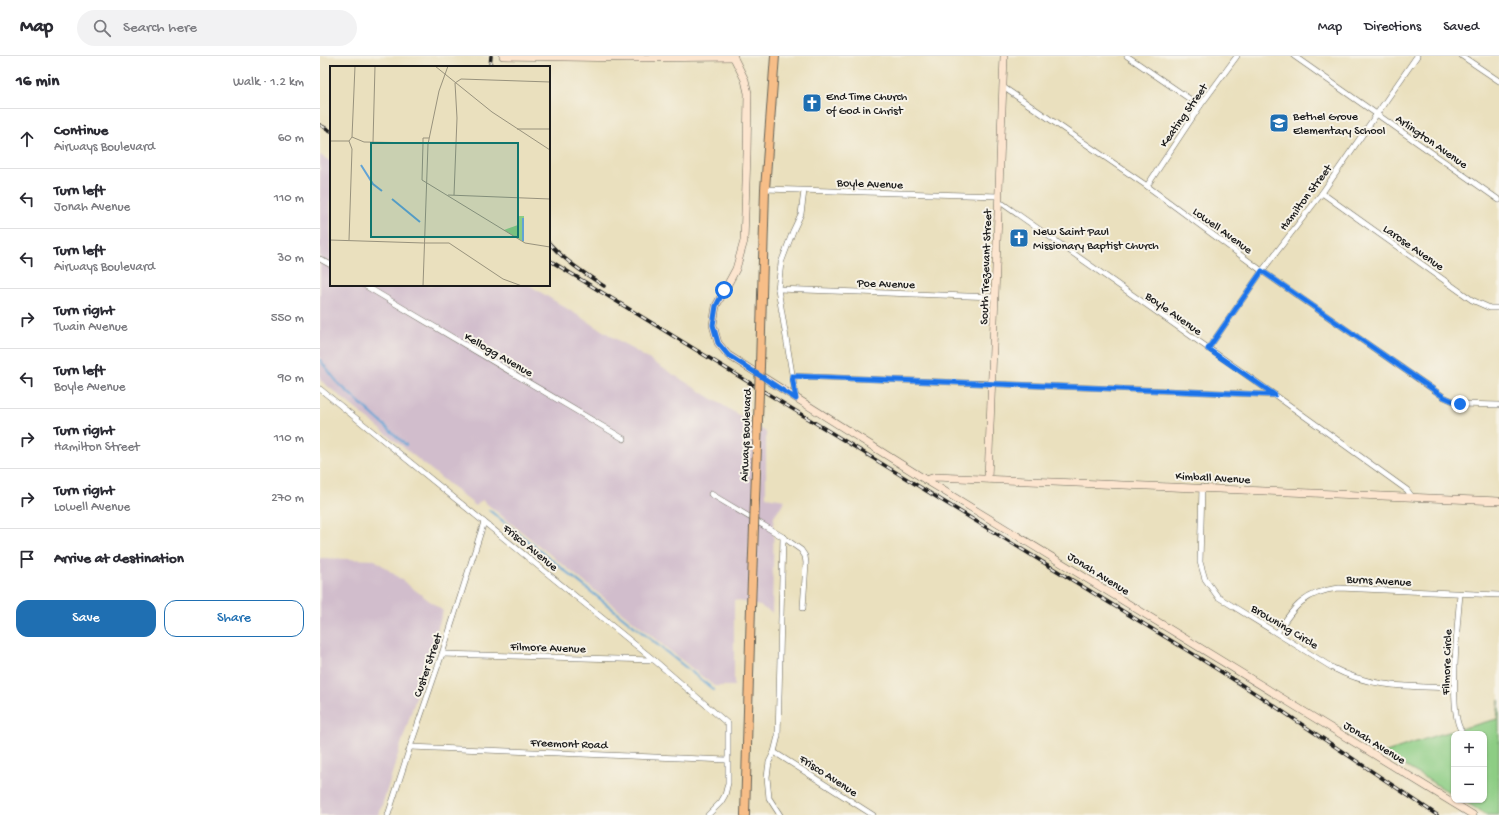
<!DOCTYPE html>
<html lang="en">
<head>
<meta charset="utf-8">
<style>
	body { margin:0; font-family:"Gochi Hand",sans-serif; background:#f2f2f3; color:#2b2b33 }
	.controls { position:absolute; right:12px; bottom:12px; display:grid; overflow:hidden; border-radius:8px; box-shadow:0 1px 3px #0004 }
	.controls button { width:36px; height:36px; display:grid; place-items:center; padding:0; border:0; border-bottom:1px solid #e1e1e2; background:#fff; color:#2b2b33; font:20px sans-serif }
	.stop { position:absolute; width:12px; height:12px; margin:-9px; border:3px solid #1a73e8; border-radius:50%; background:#fff }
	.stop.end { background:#1a73e8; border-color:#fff; box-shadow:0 1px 4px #0008 }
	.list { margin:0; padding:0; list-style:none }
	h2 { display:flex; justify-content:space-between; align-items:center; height:52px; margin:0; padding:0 16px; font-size:17px }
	h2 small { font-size:13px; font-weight:400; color:#7c7c81 }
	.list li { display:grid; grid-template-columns:26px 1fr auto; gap:12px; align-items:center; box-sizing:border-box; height:60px; padding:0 16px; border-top:1px solid #e1e1e2 }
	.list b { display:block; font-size:15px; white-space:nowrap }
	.list p { margin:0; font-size:13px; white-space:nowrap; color:#7c7c81 }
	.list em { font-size:13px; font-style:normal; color:#7c7c81 }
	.actions { display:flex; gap:8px; padding:12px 16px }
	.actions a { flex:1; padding:9px 0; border:1px solid #1f6fb2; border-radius:12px; text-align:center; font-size:14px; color:#1f6fb2 }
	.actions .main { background:#1f6fb2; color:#fff }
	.icon { flex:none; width:22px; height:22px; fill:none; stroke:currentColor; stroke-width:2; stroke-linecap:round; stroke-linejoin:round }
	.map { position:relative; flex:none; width:1179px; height:759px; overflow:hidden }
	header { display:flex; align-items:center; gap:24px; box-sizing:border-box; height:56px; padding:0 20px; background:#fff; border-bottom:1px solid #e1e1e2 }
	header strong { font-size:19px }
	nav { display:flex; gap:22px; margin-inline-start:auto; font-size:14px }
	.search { width:280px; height:36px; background:#f2f2f3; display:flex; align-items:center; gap:10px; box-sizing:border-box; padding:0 14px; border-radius:22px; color:#7c7c81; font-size:15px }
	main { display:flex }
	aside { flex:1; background:#fff }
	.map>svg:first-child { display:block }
	.industrial { fill:#d1bdcc }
	.green { fill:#8dcd84; stroke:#547450 }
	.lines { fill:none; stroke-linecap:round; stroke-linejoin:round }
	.stream { stroke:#62a3d5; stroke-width:2 }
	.street-casing { stroke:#646155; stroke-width:6 }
	.secondary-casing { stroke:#646155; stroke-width:8 }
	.primary-casing { stroke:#646155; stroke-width:10 }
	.street { stroke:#fff; stroke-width:5 }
	.secondary { stroke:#fce5cf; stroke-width:7 }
	.primary { stroke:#f7be88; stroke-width:8 }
	.rail-casing { stroke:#1c1c1c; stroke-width:3.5 }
	.rail { stroke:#f7f3e8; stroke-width:2; stroke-dasharray:6; stroke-linecap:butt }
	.primary-bridge-casing { stroke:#646155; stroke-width:10; stroke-linecap:butt }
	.primary-bridge { stroke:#f7be88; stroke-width:8 }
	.route { stroke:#1a73e8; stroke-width:5 }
	.labels { text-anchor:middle; stroke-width:4; stroke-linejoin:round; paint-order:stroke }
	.poi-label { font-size:12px; fill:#1c1c1c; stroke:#f7f3e8; text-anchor:start }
	.street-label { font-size:12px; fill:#1c1c1c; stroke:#f7f3e8 }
	.inset-river { fill:none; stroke:#62a3d5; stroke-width:2 }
	.inset-road { fill:none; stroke:#98927d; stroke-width:1 }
	.view { fill:#0f766e; fill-opacity:0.15; stroke:#0f766e; stroke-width:2 }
	.inset-edge { fill:none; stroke:#1c1c1c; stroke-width:2 }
</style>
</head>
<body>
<header>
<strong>Map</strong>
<div class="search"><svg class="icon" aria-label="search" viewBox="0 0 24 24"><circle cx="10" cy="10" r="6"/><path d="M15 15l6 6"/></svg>Search here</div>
<nav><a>Map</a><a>Directions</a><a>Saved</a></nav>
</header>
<main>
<aside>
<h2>16 min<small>Walk · 1.2 km</small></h2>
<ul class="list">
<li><svg class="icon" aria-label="ahead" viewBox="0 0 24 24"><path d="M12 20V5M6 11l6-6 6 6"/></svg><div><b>Continue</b><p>Airways Boulevard</p></div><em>60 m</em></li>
<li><svg class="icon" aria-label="left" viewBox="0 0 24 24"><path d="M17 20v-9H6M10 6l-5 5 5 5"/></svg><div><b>Turn left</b><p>Jonah Avenue</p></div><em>110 m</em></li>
<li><svg class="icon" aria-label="left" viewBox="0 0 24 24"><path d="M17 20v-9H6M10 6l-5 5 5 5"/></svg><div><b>Turn left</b><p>Airways Boulevard</p></div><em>30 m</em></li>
<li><svg class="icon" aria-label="right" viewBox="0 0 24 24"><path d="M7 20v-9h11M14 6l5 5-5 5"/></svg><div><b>Turn right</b><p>Twain Avenue</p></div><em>550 m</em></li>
<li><svg class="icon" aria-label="left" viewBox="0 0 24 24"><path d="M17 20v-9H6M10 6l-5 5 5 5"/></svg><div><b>Turn left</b><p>Boyle Avenue</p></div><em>90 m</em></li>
<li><svg class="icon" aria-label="right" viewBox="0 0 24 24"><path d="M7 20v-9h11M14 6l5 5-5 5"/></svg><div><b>Turn right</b><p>Hamilton Street</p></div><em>110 m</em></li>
<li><svg class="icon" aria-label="right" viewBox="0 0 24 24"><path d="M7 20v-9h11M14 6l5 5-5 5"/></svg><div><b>Turn right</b><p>Lowell Avenue</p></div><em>270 m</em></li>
<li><svg class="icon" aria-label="arrive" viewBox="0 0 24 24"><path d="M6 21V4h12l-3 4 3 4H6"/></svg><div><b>Arrive at destination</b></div></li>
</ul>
<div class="actions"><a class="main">Save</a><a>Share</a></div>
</aside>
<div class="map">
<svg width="1179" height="759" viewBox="0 0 1179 759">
	<rect width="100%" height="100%" fill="#f7f3e8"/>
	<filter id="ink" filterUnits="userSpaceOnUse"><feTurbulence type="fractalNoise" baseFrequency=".025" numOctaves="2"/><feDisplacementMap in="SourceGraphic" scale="8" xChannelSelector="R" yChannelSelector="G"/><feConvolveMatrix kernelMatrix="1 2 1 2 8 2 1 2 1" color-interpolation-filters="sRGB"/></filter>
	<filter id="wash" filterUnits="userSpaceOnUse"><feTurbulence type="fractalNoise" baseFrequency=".012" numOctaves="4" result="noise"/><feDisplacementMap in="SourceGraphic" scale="16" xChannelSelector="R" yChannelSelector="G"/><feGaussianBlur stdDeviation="0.9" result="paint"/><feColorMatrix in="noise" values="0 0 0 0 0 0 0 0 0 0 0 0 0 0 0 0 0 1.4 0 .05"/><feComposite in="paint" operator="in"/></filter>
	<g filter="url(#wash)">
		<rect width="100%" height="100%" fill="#eae0be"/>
		<!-- industrial -->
		<g class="industrial">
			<path d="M0 99 11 106V229H209L446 376V441L465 444 454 461 452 557 440 550 414 544V630H394L162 444 156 450 0 324Z"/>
			<path d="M0 502 55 504 123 555 59 759H0Z"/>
		</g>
		<!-- green -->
		<path class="green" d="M1179 644V759H1167L1142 744H1164V678H1134V739L1063 697 1117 679 1177 663Z"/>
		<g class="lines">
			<!-- stream -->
			<g class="stream">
				<path d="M0 304 18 327 86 389"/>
				<path d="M169 454 394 634"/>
			</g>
		</g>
	</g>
	<g filter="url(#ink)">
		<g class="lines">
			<!-- street casing -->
			<g class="street-casing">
				<g id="street">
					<path d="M807 0 880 50"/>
					<path d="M974 0 1179 144"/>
					<path d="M1142 0 1179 25"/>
					<path d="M683 31 827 130 942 215 1124 341 1140 348 1179 349"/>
					<path d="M827 130 880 50 917 0"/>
					<path d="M445 133 678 140"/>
					<path d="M1002 137 1152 244 1170 252H1179"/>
					<path d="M678 147 683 148 955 339 1087 434 1093 442"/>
					<path d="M0 203 11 209"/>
					<path d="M44 229 304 383"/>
					<path d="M458 233 674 241"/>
					<path d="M888 293 942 215 1002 137 1097 0"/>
					<path d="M472 320 955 339"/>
					<path d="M0 333 334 604 408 668V727L405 739 401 746 388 759"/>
					<path d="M476 342 458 233 461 207 473 175 481 158 484 135"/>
					<path d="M882 431 880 506 885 523 898 541 1013 612C1053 633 1091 630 1134 632"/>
					<path d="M391 438 463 481 481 494 485 500 486 507 483 552"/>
					<path d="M1140 538C1138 563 1128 656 1141 674"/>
					<path d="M957 577C974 550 985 536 1019 532L1179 539"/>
					<path d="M122 598 333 604"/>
					<path d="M90 691 407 704"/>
					<path d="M454 696 553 759"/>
					<path d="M68 759 90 691 122 598 164 466"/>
					<path d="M460 759 449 742 447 721 449 706 454 696 458 680 463 481"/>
				</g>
			</g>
			<!-- secondary casing -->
			<g class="secondary-casing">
				<g id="secondary">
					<path d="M183 0 308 2 414 1"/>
					<path d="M413 0 425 24 428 37 427 98 424 185 416 213 396 250 393 269 398 287 408 299 606 424 1153 759"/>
					<path d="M668 423 684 0"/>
					<path d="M606 424 615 421 1179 445"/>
				</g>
			</g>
			<!-- primary casing -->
			<g class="primary-casing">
				<g id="primary">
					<path d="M440 310 445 133 455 0"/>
					<path d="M425 759 431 551"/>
				</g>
			</g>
			<!-- street -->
			<use href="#street" class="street"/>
			<!-- secondary -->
			<use href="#secondary" class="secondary"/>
			<!-- primary -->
			<use href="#primary" class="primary"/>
			<!-- rail casing -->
			<g class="rail-casing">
				<g id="rail">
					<path d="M170 11 171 0"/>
					<path d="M0 69 11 75"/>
					<path d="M229 187C245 205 264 217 284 230"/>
					<path d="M229 204 873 598 944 643 1117 759"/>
				</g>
			</g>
			<!-- rail -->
			<use href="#rail" class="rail"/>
			<!-- primary-bridge casing -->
			<g class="primary-bridge-casing">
				<path id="primary-bridge" d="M431 551 440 310"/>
			</g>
			<!-- primary-bridge -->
			<use href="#primary-bridge" class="primary-bridge"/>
		</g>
	</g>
	<g class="lines" filter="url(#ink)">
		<!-- route -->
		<path class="route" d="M404 234 396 250 393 269 398 287 408 299 476 343 472 320 955 339 888 293 942 215 1124 341 1140 348"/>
	</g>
	<!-- icons -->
	<defs>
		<g id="church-square" transform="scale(1)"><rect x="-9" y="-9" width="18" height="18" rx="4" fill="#1f6fb2" stroke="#f7f3e8"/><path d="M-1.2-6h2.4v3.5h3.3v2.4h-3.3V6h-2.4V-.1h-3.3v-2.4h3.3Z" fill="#fff"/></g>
		<g id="school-square" transform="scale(1)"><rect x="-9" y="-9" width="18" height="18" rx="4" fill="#1f6fb2" stroke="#f7f3e8"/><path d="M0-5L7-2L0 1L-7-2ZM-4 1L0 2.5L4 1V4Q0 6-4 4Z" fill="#fff"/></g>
	</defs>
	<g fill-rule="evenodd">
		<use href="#church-square" x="492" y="47"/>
		<use href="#school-square" x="959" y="67"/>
		<use href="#church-square" x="699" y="182"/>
	</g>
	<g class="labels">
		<!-- poi labels -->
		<g class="poi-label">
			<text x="506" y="44">End Time Church<tspan x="506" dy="14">of God in Christ</tspan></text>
			<text x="973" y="64">Bethel Grove<tspan x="973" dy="14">Elementary School</tspan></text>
			<text x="713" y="179">New Saint Paul<tspan x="713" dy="14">Missionary Baptist Church</tspan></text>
		</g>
		<!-- street labels -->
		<g class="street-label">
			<text transform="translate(863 59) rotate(-55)" y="4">Keating Street</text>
			<text transform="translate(1112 85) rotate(35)" y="4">Arlington Avenue</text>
			<text transform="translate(550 127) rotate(2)" y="4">Boyle Avenue</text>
			<text transform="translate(985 141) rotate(-53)" y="4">Hamilton Street</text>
			<text transform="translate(903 174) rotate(36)" y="4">Lowell Avenue</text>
			<text transform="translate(1094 191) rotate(35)" y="4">Larose Avenue</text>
			<text transform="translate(665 211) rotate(-88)" y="4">South Trezevant Street</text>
			<text transform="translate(566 227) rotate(2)" y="4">Poe Avenue</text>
			<text transform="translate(854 257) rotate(35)" y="4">Boyle Avenue</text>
			<text transform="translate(179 298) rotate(30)" y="4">Kellogg Avenue</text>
			<text transform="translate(425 379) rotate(-88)" y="4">Airways Boulevard</text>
			<text transform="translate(893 421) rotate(3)" y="4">Kimball Avenue</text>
			<text transform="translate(211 491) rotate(39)" y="4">Frisco Avenue</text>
			<text transform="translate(779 517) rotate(32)" y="4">Jonah Avenue</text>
			<text transform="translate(1059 524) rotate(3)" y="4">Burns Avenue</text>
			<text transform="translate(965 570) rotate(31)" y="4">Browning Circle</text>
			<text transform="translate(228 591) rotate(2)" y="4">Filmore Avenue</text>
			<text transform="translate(1126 606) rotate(-88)" y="4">Filmore Circle</text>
			<text transform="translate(107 609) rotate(-71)" y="4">Custer Street</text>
			<text transform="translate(1055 686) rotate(32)" y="4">Jonah Avenue</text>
			<text transform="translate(249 687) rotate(2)" y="4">Freemont Road</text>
			<text transform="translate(509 719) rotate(33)" y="4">Frisco Avenue</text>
		</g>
	</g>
	<!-- overview -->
	<g transform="translate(10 10)">
		<rect width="220" height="220" fill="#eae0be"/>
		<path d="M189 150H194V176L174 164 188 159Z" fill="#8dcd84"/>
		<path class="inset-river" d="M31 99 43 118 52 125M62 133 90 156M193 152V175"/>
		<path class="inset-road" d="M105 0 162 46 220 84M187 63H220M22 71 25 0M0 75H19L22 71 34 76 93 77V72H99M19 75 22 83 19 174M43 76 45 0M93 77 92 114 195 177 220 181M118 129 220 133M124 129 127 52 125 17 131 13 220 16M0 174 94 177M95 177H119L173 213 192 220M93 220 98 78 109 25 118 0"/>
		<path class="view" d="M41 77H188V171H41Z"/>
		<rect width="220" height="220" class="inset-edge"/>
	</g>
</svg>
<div class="controls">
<button>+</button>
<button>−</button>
</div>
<div class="stop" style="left:404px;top:234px"></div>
<div class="stop end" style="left:1140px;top:348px"></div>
</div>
</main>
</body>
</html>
